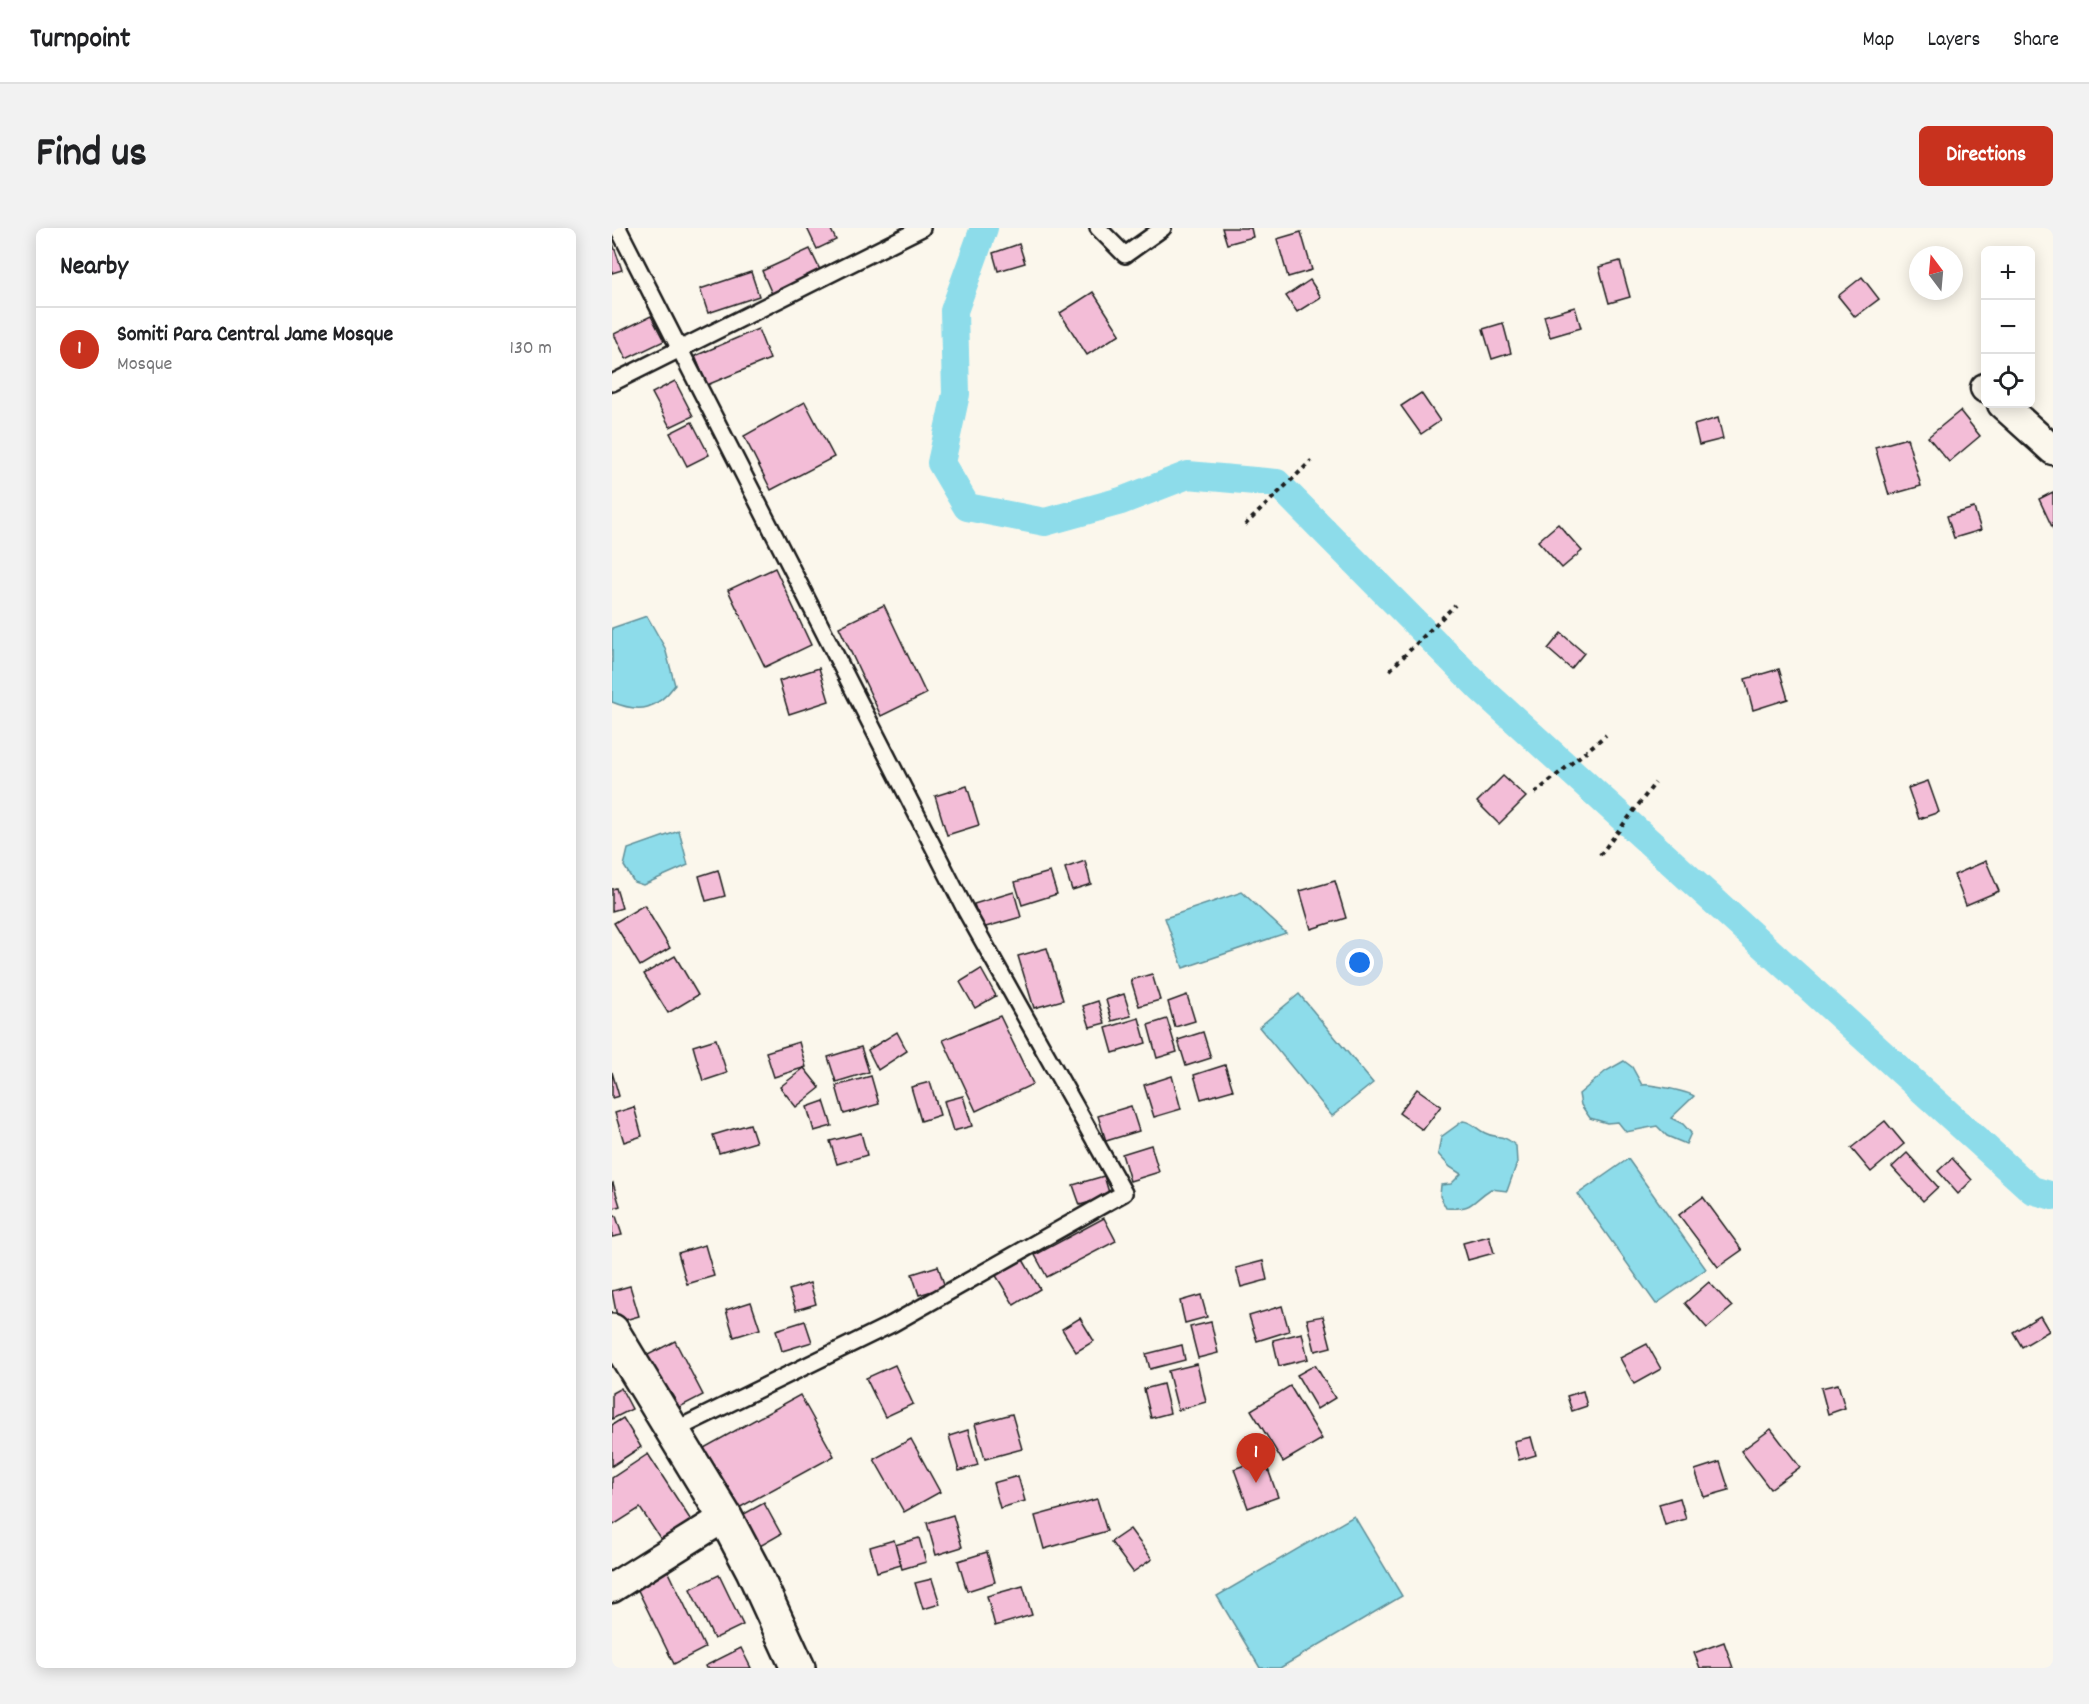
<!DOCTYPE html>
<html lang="en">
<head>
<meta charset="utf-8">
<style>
	body { margin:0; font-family:Dekko,sans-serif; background:#f2f2f2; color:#202124 }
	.controls { position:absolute; right:18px; top:18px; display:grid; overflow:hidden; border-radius:9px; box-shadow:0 3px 15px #0003 }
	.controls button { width:54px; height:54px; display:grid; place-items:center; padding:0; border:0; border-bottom:2px solid #e0e0e0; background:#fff; color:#202124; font:30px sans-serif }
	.compass { position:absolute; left:1297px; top:18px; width:54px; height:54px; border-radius:50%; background:#fff; box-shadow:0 3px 15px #0003; rotate:344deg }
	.you { position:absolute; left:748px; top:735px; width:21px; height:21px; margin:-15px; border:4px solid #fff; border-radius:50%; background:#1a73e8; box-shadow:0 0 0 9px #1a73e833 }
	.badge { display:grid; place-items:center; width:39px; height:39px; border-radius:50%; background:#c8321e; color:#fff; font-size:20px; font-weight:700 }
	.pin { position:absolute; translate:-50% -50px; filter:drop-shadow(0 2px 3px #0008) }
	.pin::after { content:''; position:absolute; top:32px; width:21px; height:18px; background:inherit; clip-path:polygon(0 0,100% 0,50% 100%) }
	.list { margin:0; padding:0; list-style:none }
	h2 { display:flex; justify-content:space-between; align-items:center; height:78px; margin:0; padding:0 24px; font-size:26px }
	h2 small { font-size:20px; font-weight:400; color:#757577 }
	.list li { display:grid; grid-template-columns:39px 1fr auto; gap:18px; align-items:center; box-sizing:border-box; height:84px; padding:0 24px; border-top:2px solid #e0e0e0 }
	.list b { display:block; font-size:22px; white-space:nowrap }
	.list p { margin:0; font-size:20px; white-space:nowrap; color:#757577 }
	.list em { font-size:20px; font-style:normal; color:#757577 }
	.icon { flex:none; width:33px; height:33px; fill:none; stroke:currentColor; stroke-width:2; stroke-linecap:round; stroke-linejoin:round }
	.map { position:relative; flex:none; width:1441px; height:1440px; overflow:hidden; border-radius:9px }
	header { display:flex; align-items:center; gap:36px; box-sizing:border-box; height:84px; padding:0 30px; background:#fff; border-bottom:2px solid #e0e0e0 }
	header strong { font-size:28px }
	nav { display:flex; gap:33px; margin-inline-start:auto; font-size:21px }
	.intro { display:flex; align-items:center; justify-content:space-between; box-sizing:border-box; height:144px; padding:0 36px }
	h1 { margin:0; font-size:42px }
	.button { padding:15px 27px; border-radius:9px; background:#c8321e; color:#fff; font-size:21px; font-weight:700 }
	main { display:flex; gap:36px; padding:0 36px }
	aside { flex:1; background:#fff; border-radius:9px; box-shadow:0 3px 15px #0003 }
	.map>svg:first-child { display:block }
	.water { fill:#8ddcea; stroke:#608f98; stroke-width:1.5 }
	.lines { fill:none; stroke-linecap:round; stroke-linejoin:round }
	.canal { stroke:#8ddcea; stroke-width:28 }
	.building { fill:#f3bdd7; stroke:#1c1c1c; stroke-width:1.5 }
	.lane-casing { stroke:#1c1c1c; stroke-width:20 }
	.street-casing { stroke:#1c1c1c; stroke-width:33 }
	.secondary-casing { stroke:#1c1c1c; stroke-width:38 }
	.path { stroke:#1c1c1c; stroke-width:4; stroke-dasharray:4.5 4.5; stroke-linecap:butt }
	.lane { stroke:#fbf7ec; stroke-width:15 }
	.street { stroke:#fbf7ec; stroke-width:28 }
	.secondary { stroke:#fbf7ec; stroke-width:33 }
</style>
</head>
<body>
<header>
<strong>Turnpoint</strong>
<nav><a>Map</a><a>Layers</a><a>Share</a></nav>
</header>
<div class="intro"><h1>Find us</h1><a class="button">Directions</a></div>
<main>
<aside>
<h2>Nearby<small></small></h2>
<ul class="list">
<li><span class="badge">1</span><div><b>Somiti Para Central Jame Mosque</b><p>Mosque</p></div><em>130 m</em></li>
</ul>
</aside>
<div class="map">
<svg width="1441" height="1440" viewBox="0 0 1441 1440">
	<rect width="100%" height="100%" fill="#fbf7ec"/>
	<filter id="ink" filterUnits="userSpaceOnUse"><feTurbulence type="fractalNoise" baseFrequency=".0167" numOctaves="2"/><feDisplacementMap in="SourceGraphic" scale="12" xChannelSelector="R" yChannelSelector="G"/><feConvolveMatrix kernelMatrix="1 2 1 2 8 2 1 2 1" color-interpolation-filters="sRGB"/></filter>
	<g filter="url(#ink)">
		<!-- water -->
		<g class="water">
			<path d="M35 388 53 420 63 457C45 481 29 486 0 474V400Z"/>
			<path d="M67 603 76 637 31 657 22 654 12 638 16 621Z"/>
			<path d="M630 664 674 705 571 740 553 690Z"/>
			<path d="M687 766 761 855 720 888 647 799Z"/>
			<path d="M1012 833 1020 839 1030 857C1037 855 1076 864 1082 868L1059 890 1071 896 1079 905 1074 916 1055 908 1045 898 1014 904 1006 894 995 895 978 890 969 877 967 866 994 843Z"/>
			<path d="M851 893C861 894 864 901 873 905 886 912 889 904 904 918L905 935 895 963 879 961C859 973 863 982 834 980L828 968 829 957 839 956 849 946 838 939 826 926 829 909Z"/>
			<path d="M1016 931 1094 1041 1044 1076 966 966Z"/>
			<path d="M742 1288 790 1368 668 1440H648L605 1368Z"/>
		</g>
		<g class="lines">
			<!-- canal -->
			<path class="canal" d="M372 0 342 83 344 166 329 235 355 279 433 294 509 273 576 247 665 255 869 461 1420 962 1441 968"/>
		</g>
		<!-- building -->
		<g class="building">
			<path d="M195 0H218L224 12 205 21Z"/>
			<path d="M610 0H639L641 9 615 16Z"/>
			<path d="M689 4 700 42 676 49 665 11Z"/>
			<path d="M0 13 10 42 0 45Z"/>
			<path d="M407 16 413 35 386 43 381 25Z"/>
			<path d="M198 21 209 44 160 66 150 43Z"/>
			<path d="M1008 33 1018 69 997 75 987 39Z"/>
			<path d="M139 44 147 68 96 85 88 61Z"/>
			<path d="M1250 49 1267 71 1243 89 1226 68Z"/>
			<path d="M698 52 709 69 685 84 674 68Z"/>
			<path d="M481 64 508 106 475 127 448 85Z"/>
			<path d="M963 79 969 100 938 109 932 88Z"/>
			<path d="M39 88 52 113 14 131 2 106Z"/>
			<path d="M891 95 899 125 880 131 871 101Z"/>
			<path d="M146 101 158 131 95 157 83 128Z"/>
			<path d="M63 153 81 188 58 199 40 165Z"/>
			<path d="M809 165 828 193 809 206 789 178Z"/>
			<path d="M193 174 222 229 159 262 132 208Z"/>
			<path d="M1348 183 1368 208 1337 234 1316 209Z"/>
			<path d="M1106 190 1111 211 1087 217 1082 197Z"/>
			<path d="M80 194 97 227 75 238 58 205Z"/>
			<path d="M1295 210 1309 258 1277 267 1263 219Z"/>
			<path d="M1441 264V301L1427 271Z"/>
			<path d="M1362 280 1369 302 1342 310 1335 288Z"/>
			<path d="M946 296 970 323 950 340 926 313Z"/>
			<path d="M163 340 199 417 153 439 116 362Z"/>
			<path d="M272 377 314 466 269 488 227 399Z"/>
			<path d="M949 405 972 425 959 441 936 421Z"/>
			<path d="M207 440 217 473 177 486 167 453Z"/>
			<path d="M1167 441 1176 471 1141 482 1133 451Z"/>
			<path d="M891 548 914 569 887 596 865 574Z"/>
			<path d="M1316 553 1327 584 1307 591 1296 560Z"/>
			<path d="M355 558 367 597 335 607 323 568Z"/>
			<path d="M473 633 479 656 460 662 453 640Z"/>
			<path d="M1374 633 1387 663 1354 677 1342 647Z"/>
			<path d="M106 642 113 668 94 673 87 648Z"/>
			<path d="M438 644 445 666 410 677 403 654Z"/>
			<path d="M723 653 734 690 699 701 688 663Z"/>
			<path d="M4 660 10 680 0 683V661Z"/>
			<path d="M402 664 409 689 370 700 362 676Z"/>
			<path d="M32 677 58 720 28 738 2 695Z"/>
			<path d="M435 720 451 772 422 780 406 728Z"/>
			<path d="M63 728 86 767 56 785 32 746Z"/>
			<path d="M369 741 384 768 363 780 348 754Z"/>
			<path d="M540 746 548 772 527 778 519 752Z"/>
			<path d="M512 766 519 788 500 793 494 772Z"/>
			<path d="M575 767 583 793 563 799 556 774Z"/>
			<path d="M486 773 493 795 478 799 471 778Z"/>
			<path d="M388 788 421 856 364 883 331 812Z"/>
			<path d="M527 790 534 815 501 825 494 800Z"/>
			<path d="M555 791 565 824 545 830 536 797Z"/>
			<path d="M285 804 295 823 266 842 256 822Z"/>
			<path d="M591 804 599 830 574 838 566 812Z"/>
			<path d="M104 811 115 845 91 853 81 818Z"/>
			<path d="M187 814 194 839 162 849 154 824Z"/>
			<path d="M249 819 257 844 224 854 216 829Z"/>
			<path d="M613 837 621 862 589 871 582 847Z"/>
			<path d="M192 840 208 860 184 879 168 859Z"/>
			<path d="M0 844 7 868 0 870Z"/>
			<path d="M259 848 267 876 232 886 224 858Z"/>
			<path d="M560 848 569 881 542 889 532 857Z"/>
			<path d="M318 854 328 887 309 893 299 859Z"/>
			<path d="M805 861 829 878 811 902 787 885Z"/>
			<path d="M351 868 360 898 341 903 332 873Z"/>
			<path d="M212 873 220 898 202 903 195 879Z"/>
			<path d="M519 878 527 903 494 913 486 888Z"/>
			<path d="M22 879 30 908 12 914 3 885Z"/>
			<path d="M1273 893 1292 916 1259 944 1239 920Z"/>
			<path d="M138 896 144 914 107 925 101 907Z"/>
			<path d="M249 905 255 927 225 936 218 913Z"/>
			<path d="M539 917 547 944 518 953 510 926Z"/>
			<path d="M1295 925 1326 959 1311 973 1280 939Z"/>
			<path d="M1340 930 1360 952 1346 966 1326 943Z"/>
			<path d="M492 948 498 968 468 977 461 957Z"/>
			<path d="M1 955 8 978 0 981V956Z"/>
			<path d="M1091 969 1130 1022 1106 1039 1067 987Z"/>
			<path d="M4 988 10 1007 0 1009V989Z"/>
			<path d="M492 990 504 1013 435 1049 423 1027Z"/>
			<path d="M877 1008 882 1025 856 1032 851 1015Z"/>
			<path d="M93 1017 102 1048 75 1056 66 1025Z"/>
			<path d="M410 1030 428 1061 402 1077 383 1046Z"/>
			<path d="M651 1033 655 1052 629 1059 624 1040Z"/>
			<path d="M326 1038 333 1059 307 1067 300 1046Z"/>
			<path d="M1097 1054 1120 1079 1095 1100 1073 1075Z"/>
			<path d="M198 1055 204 1076 184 1082 177 1062Z"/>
			<path d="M18 1058 27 1088 6 1094 0 1063Z"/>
			<path d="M589 1067 595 1089 573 1095 568 1073Z"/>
			<path d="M139 1074 148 1101 122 1109 114 1082Z"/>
			<path d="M670 1078 677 1103 645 1113 637 1088Z"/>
			<path d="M711 1088 719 1119 703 1123 695 1091Z"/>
			<path d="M1428 1088 1437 1103 1410 1119 1401 1104Z"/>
			<path d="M468 1090 482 1113 464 1124 450 1101Z"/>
			<path d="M193 1093 200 1114 170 1123 164 1102Z"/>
			<path d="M599 1094 606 1125 586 1130 578 1099Z"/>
			<path d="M690 1105 696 1131 667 1138 661 1112Z"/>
			<path d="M63 1113 91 1167 60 1183 32 1129Z"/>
			<path d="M1035 1116 1049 1141 1022 1156 1008 1130Z"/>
			<path d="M570 1117 573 1132 538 1141 534 1126Z"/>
			<path d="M585 1136 594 1174 566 1182 556 1143Z"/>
			<path d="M283 1137 301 1176 273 1189 254 1150Z"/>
			<path d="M703 1137 723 1170 705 1181 685 1147Z"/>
			<path d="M551 1156 558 1185 539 1190 532 1161Z"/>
			<path d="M1226 1156 1233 1180 1216 1186 1209 1160Z"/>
			<path d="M678 1158 710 1211 671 1234 639 1182Z"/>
			<path d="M9 1160 20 1181 0 1191V1165Z"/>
			<path d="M971 1163 975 1178 960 1183 955 1168Z"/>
			<path d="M188 1167 222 1228 123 1282 90 1221Z"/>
			<path d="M400 1186 410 1221 373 1231 363 1196Z"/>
			<path d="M11 1190 29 1219 0 1238V1197Z"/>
			<path d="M1159 1201 1188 1239 1158 1261 1129 1223Z"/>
			<path d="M356 1202 366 1237 347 1243 337 1208Z"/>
			<path d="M919 1209 924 1227 907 1232 902 1213Z"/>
			<path d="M299 1211 328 1264 292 1284 262 1231Z"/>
			<path d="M36 1226 82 1297 52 1316 28 1280 0 1298V1250Z"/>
			<path d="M652 1230 666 1269 636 1280 622 1241Z"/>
			<path d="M1108 1234 1117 1262 1092 1269 1083 1242Z"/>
			<path d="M406 1248 413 1273 388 1280 381 1255Z"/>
			<path d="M1068 1270 1074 1291 1053 1297 1047 1276Z"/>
			<path d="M485 1271 495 1303 432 1321 423 1288Z"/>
			<path d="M152 1275 169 1306 141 1322 123 1291Z"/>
			<path d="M341 1287 350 1319 324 1327 315 1295Z"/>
			<path d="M518 1301 540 1331 521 1344 499 1314Z"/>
			<path d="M307 1310 314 1334 290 1341 283 1317Z"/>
			<path d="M282 1312 289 1337 265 1344 258 1319Z"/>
			<path d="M375 1324 383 1354 355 1363 346 1333Z"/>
			<path d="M54 1338 93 1420 62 1436 22 1354Z"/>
			<path d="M107 1347 131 1397 102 1411 78 1361Z"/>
			<path d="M320 1351 328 1376 311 1381 303 1355Z"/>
			<path d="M411 1358 420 1387 383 1398 375 1368Z"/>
			<path d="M1112 1414 1121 1440H1088L1082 1425Z"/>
			<path d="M129 1420 139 1440H94L93 1438Z"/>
		</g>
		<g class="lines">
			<!-- lane casing -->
			<g class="lane-casing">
				<g id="lane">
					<path d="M6 0 354 683 512 965 280 1096 61 1203"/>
					<path d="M486 0 513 27 551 0"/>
					<path d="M0 155 310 0"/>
				</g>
			</g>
			<!-- street casing -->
			<g class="street-casing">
				<g id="street">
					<path d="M1373 160H1374"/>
					<path d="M1390 176 1441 222"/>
					<path d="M0 1360 113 1289"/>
				</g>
			</g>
			<!-- secondary casing -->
			<g class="secondary-casing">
				<path id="secondary" d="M0 1103 113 1289 141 1342 186 1440"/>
			</g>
			<!-- path -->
			<g class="path">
				<path d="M633 297 699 233"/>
				<path d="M778 442 843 377"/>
				<path d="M923 565 994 507"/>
				<path d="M988 627 1043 555"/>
			</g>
			<!-- lane -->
			<use href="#lane" class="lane"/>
			<!-- street -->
			<use href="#street" class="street"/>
			<!-- secondary -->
			<use href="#secondary" class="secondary"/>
		</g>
	</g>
</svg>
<div class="controls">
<button>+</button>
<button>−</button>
<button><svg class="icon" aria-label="locate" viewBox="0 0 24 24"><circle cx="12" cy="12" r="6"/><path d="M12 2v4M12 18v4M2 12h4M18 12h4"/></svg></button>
</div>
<svg class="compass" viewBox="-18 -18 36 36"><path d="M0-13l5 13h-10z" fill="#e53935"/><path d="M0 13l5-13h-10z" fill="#757577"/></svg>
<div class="you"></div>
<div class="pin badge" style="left:644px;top:1255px">1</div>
</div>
</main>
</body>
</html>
